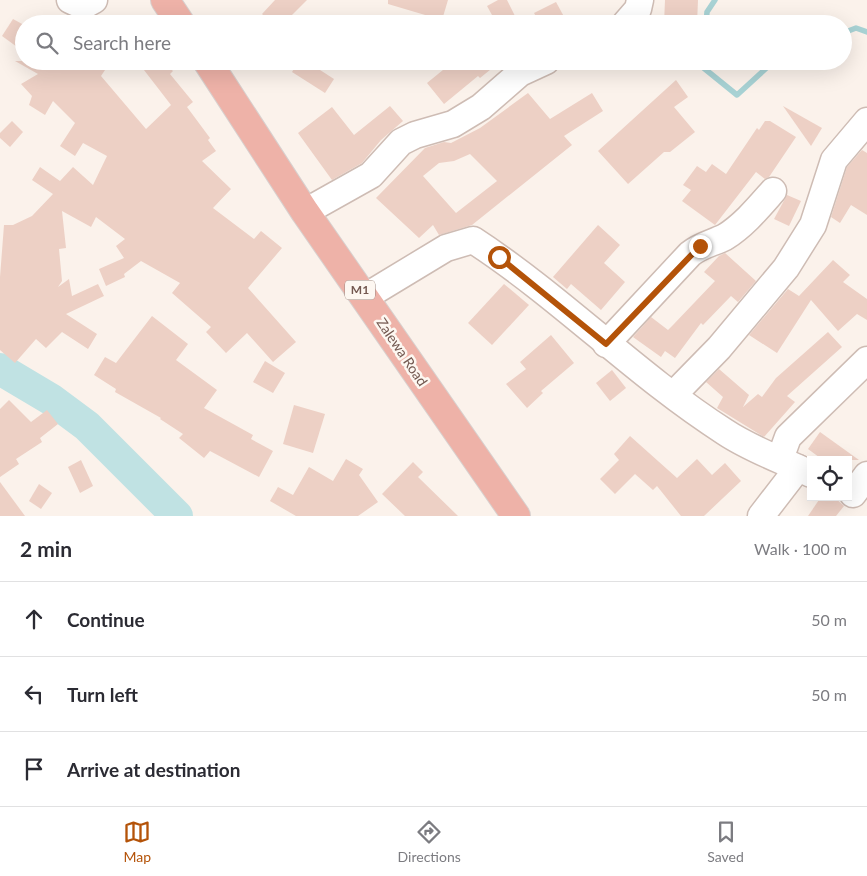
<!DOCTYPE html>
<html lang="en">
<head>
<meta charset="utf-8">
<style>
	body { margin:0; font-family:Lato,sans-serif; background:#f7f7f7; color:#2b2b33 }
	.controls { position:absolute; right:15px; bottom:15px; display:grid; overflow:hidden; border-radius:0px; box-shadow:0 5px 20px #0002 }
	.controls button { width:45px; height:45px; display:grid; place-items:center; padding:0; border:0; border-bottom:1px solid #e1e1e2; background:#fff; color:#2b2b33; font:25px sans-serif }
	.stop { position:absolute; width:15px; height:15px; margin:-11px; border:4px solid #b45309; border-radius:50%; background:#fff }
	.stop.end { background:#b45309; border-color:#fff; box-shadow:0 1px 5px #0008 }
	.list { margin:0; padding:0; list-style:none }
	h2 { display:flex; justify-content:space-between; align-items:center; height:65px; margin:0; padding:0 20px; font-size:21px }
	h2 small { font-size:16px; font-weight:400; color:#7c7c81 }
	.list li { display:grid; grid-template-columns:32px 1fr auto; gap:15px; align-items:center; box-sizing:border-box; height:75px; padding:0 20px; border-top:1px solid #e1e1e2 }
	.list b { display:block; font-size:19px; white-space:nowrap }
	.list em { font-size:16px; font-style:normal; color:#7c7c81 }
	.icon { flex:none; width:28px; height:28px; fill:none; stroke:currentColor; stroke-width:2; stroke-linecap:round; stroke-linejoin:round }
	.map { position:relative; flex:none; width:867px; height:516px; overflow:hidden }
	.search { position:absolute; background:#fff; box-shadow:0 5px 20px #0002; left:15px; right:15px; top:15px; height:55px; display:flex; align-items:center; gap:12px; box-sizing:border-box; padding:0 18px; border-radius:28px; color:#7c7c81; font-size:19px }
	.sheet { height:290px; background:#fff }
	nav { display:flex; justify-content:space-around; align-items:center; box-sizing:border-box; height:70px; border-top:1px solid #e1e1e2; background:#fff; font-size:14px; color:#7c7c81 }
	nav a { display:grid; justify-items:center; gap:2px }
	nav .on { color:#b45309 }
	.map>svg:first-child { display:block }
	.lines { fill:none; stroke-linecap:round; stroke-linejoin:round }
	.stream { stroke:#a8d2d4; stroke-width:5.5 }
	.river { stroke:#c0e2e3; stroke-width:32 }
	.building { fill:#edd0c5; fill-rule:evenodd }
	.minor-casing { stroke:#cebcb4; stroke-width:29 }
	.highway-casing { stroke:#d8d0ce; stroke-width:30 }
	.minor { stroke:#fff; stroke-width:26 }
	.highway { stroke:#eeb2a8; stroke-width:28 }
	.route { stroke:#b45309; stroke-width:6 }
	.labels { text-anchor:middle; stroke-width:5; stroke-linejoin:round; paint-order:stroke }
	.shield { fill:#fdf7f1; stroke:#9c8880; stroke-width:1 }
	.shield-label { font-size:12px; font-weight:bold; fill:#735850 }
	.street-label { font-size:14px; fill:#735850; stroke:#fdf7f1 }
</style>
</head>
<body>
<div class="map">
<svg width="867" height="516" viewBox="0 0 867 516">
	<rect width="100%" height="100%" fill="#fbf2eb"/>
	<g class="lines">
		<!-- stream -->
		<g class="stream">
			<path d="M706 24 707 12 715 0"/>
			<path d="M843 33 856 28 867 32"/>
			<path d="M701 61 700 65 737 95 774 61"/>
		</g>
		<!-- river -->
		<path class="river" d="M0 369 52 400 87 426 177 516"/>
	</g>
	<!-- building -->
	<g class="building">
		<path d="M275 0H307L283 24H272L262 14Z"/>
		<path d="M388 0H448L442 20 388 4Z"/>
		<path d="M498 0H507L515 16 501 24H497L487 6Z"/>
		<path d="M665 0H698L697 24H664Z"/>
		<path d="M556 2 568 24H540L534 13Z"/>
		<path d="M13 19 24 25V52L2 36Z"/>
		<path d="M15 61H111L101 76 146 129 171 105 137 61H162L173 71 170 74 193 102 187 107 210 138 208 140 216 151 202 161 231 189 213 208 254 239 261 231 282 248 248 288 296 342 273 362 247 333 226 353 206 332 211 327 172 293 180 283 141 261 124 274 125 277 106 286 99 269 124 258 116 246 125 239 96 217 91 227 62 211 66 248 59 249 62 281 58 287 69 279 72 296 98 284 104 296 66 314 97 334 88 349 62 332 46 348 36 339 15 363 0 350V277L4 225H13L32 216 53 194 32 180 40 167 60 181 73 167 93 185 107 156 83 143 75 156 60 146 75 123 53 101 45 115 29 105 32 96 21 84 38 74Z"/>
		<path d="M299 61H306L334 79 325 93 292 72Z"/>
		<path d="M454 61H501L480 78 478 76 444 104 427 83Z"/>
		<path d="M676 80 688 97 674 107 695 132 670 152H664L628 184 598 151Z"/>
		<path d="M528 93 550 119 592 93 603 111 564 136 572 145 472 225 439 235 433 225 419 238 376 198 425 148 444 142 451 143 480 128ZM470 154 497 181 456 213 423 176 439 163 454 161Z"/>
		<path d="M390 106 403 121 381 140 362 163 332 180 298 133 332 107 354 135Z"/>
		<path d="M783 106 822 128 811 146Z"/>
		<path d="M12 121 23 132 10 147 0 138V133Z"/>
		<path d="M765 121H770L796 137 769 177 765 179 756 172 715 225 682 201 691 190 683 185 697 166 706 172 712 164 726 174 757 128 759 130Z"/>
		<path d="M862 150 867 153V215L851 205 840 223 831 217 847 167Z"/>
		<path d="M787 195 801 201 789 226 774 219Z"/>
		<path d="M598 225 620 245 604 263 625 282 601 310 571 284 567 289 553 277Z"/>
		<path d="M725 253 756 281 738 302 731 296 703 325 701 323 675 358 665 351 661 357 633 337 651 317 668 330 673 325 715 281 704 272 719 256Z"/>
		<path d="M833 260 850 275 843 282 867 299V320L857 314 838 331 811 300 777 353 749 335 788 289 799 296Z"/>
		<path d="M504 284 529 305 492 345 468 323Z"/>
		<path d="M152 316 188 344 176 360 217 390 204 408 253 435 251 439 273 451 259 477 210 451 204 458 179 438 183 434 160 419 161 418 115 392 116 389 94 375 105 357 116 363Z"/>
		<path d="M828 332 842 347 787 396 795 402 764 437 717 408 723 397 706 382 719 369 749 395 743 407 758 394 762 397 776 378Z"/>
		<path d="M551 335 574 363 541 391 543 393 527 408 506 384 526 369 520 362Z"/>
		<path d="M265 361 285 373 273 393 253 382Z"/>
		<path d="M612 370 626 388 610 401 596 383Z"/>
		<path d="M9 400 31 422 47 410 58 424 40 438 42 442 16 459 19 464 0 477V409Z"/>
		<path d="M294 405 325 414 313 453 283 444Z"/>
		<path d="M820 432 859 460H823L808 449Z"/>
		<path d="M630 436 677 478 697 459 712 475 725 463 741 481 704 516H681L657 486 653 490 635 474 615 494 600 479 619 460 614 454Z"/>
		<path d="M346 459 363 469 359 475 378 502 358 516H296L270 501 278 487 293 495 309 467 333 481Z"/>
		<path d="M81 460 93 486 80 493 68 467Z"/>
		<path d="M413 462 423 472 418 477 458 516H405L382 494Z"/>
		<path d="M0 482 25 516H0Z"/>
		<path d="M39 484 52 493 41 509 29 501Z"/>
		<path d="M821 497H834L844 506 836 516H808Z"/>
	</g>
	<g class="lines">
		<!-- minor casing -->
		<g class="minor-casing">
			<g id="minor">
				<path d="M70 0 83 6 94 0"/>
				<path d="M625 24 638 9 640 0"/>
				<path d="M305 212 371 175 401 142 415 135 453 124 481 107 520 73 546 61"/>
				<path d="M365 297 446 248 473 240C562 298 636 375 725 432 752 450 782 460 811 474"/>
				<path d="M606 344 690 254C701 245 713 243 725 237 744 225 758 208 773 191"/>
				<path d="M674 394 719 348 786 268 813 225 834 160 867 121"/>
				<path d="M780 459 788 437 867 360"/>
				<path d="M853 494 867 475"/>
				<path d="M761 516 798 468"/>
			</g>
		</g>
		<!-- highway casing -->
		<g class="highway-casing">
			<g id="highway">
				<path d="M165 0 181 24"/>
				<path d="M207 61 305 212 516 516"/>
			</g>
		</g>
		<!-- minor -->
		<use href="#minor" class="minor"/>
		<!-- highway -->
		<use href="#highway" class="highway"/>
	</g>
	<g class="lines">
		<!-- route -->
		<path class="route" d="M499 257 606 344 700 246"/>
	</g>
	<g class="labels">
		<!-- shield labels -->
		<rect class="shield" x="345" y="280.5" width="30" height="19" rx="4"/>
		<g class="shield-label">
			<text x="360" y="294">M1</text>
		</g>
		<!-- street labels -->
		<g class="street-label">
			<text transform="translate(402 352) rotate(56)" y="5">Zalewa Road</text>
		</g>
	</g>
</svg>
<div class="controls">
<button><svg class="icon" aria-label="locate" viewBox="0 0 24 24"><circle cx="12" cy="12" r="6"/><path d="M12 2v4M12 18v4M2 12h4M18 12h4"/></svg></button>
</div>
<div class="stop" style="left:499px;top:257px"></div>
<div class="stop end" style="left:700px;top:246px"></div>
<div class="search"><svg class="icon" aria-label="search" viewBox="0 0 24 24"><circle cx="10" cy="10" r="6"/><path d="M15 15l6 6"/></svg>Search here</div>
</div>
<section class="sheet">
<h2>2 min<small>Walk · 100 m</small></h2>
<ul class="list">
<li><svg class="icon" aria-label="ahead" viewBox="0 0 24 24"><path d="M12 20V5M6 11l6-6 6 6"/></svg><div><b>Continue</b></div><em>50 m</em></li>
<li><svg class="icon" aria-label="left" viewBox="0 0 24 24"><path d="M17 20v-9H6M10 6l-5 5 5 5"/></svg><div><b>Turn left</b></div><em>50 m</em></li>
<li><svg class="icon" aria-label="arrive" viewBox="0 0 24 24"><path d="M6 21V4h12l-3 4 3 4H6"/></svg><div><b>Arrive at destination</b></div></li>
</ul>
</section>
<nav>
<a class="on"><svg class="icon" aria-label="map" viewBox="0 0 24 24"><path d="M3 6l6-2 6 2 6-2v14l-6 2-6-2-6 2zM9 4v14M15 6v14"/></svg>Map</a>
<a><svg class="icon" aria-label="directions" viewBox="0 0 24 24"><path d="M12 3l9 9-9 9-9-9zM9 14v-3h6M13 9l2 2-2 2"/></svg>Directions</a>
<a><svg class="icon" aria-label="saved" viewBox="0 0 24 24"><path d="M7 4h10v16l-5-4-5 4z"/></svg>Saved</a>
</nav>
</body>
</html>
